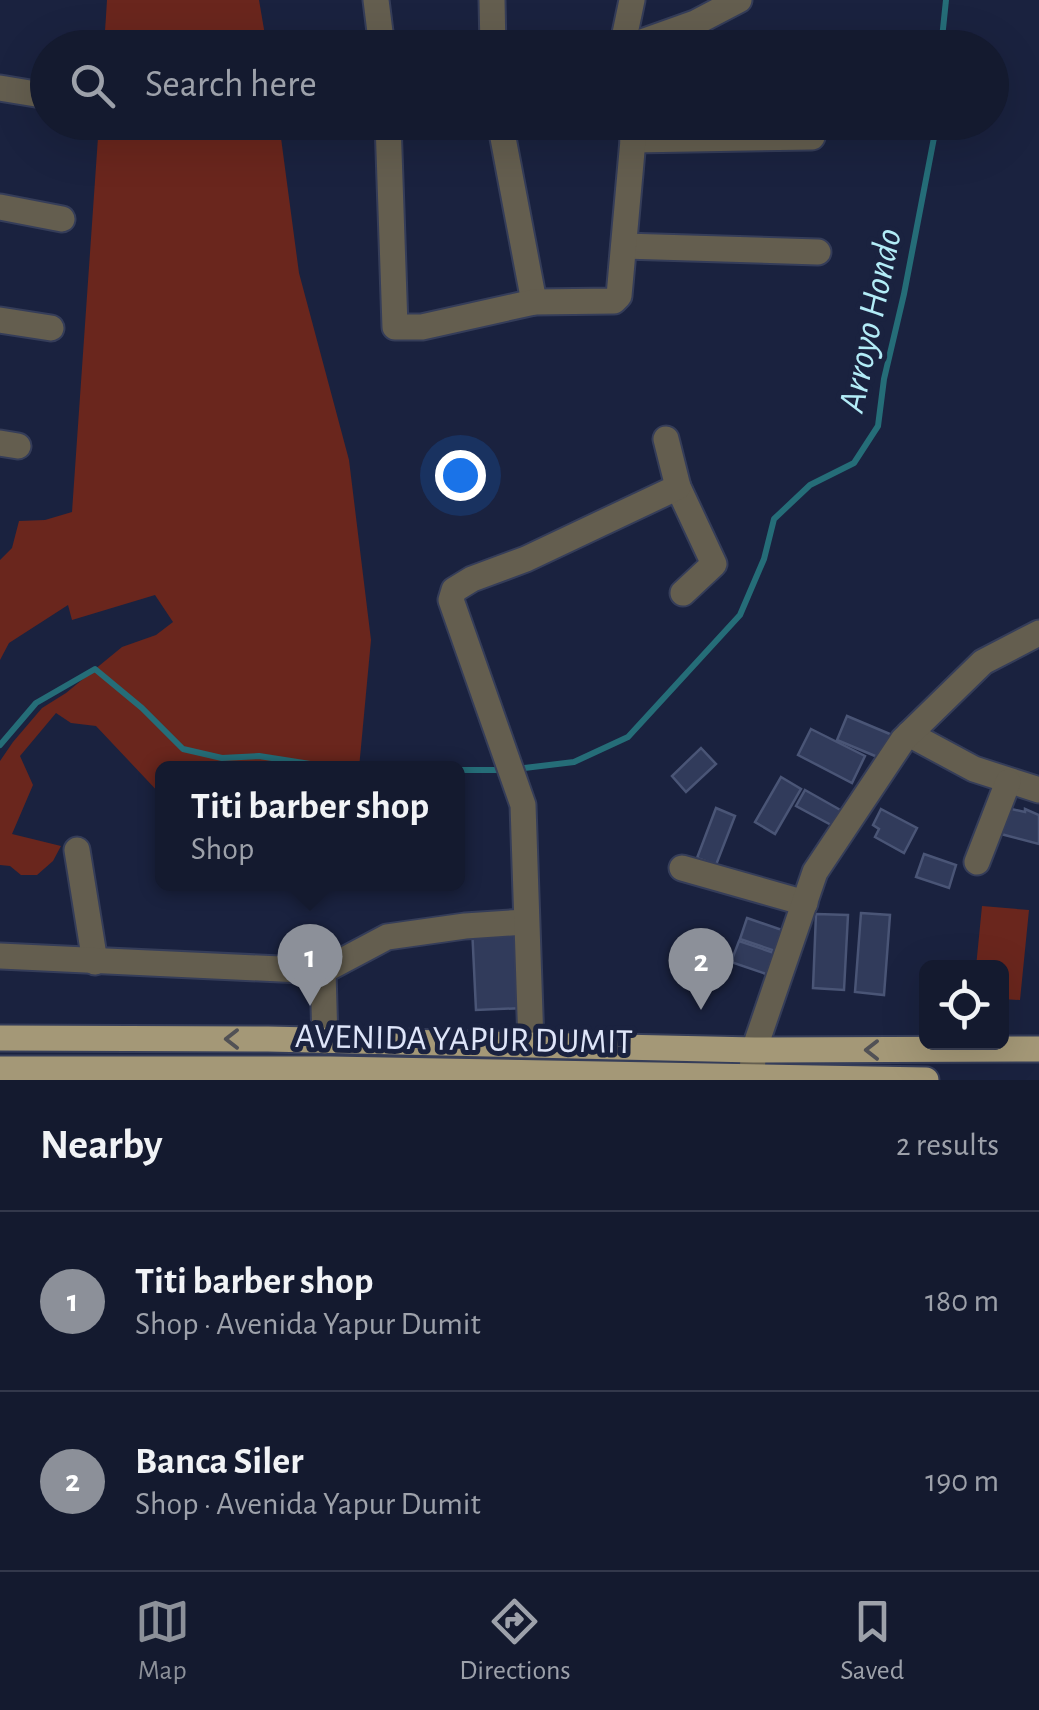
<!DOCTYPE html>
<html lang="en">
<head>
<meta charset="utf-8">
<style>
	body { margin:0; font-family:"Alegreya Sans",sans-serif; background:#1d2337; color:#f1f3f6 }
	.controls { position:absolute; right:30px; bottom:30px; display:grid; overflow:hidden; border-radius:15px; box-shadow:0 10px 40px #0002 }
	.controls button { width:90px; height:90px; display:grid; place-items:center; padding:0; border:0; border-bottom:2px solid #33384b; background:#141a2f; color:#f1f3f6; font:50px sans-serif }
	.you { position:absolute; left:460px; top:475px; width:35px; height:35px; margin:-25px; border:8px solid #fff; border-radius:50%; background:#1a73e8; box-shadow:0 0 0 15px #1a73e833 }
	.badge { display:grid; place-items:center; width:65px; height:65px; border-radius:50%; background:#8c9099; color:#fff; font-size:32px; font-weight:700 }
	.pin { position:absolute; translate:-50% -82px; filter:drop-shadow(0 2px 5px #0008) }
	.pin::after { content:''; position:absolute; top:52px; width:35px; height:30px; background:inherit; clip-path:polygon(0 0,100% 0,50% 100%) }
	.popup { position:absolute; left:155px; top:761px; width:310px; height:130px; box-sizing:border-box; display:grid; place-content:center; border-radius:15px; background:#141a2f; filter:drop-shadow(0 2px 8px #0005); font-size:32px; white-space:nowrap; color:#9da1aa }
	.popup b { font-size:38px; color:#f1f3f6 }
	.popup::after { content:''; position:absolute; left:50%; top:100%; margin-left:-20px; border:20px solid transparent; border-top-color:#141a2f }
	.list { margin:0; padding:0; list-style:none }
	h2 { display:flex; justify-content:space-between; align-items:center; height:130px; margin:0; padding:0 40px; font-size:42px }
	h2 small { font-size:32px; font-weight:400; color:#9da1aa }
	.list li { display:grid; grid-template-columns:65px 1fr auto; gap:30px; align-items:center; box-sizing:border-box; height:180px; padding:0 40px; border-top:2px solid #33384b }
	.list b { display:block; font-size:38px; white-space:nowrap }
	.list p { margin:0; font-size:32px; white-space:nowrap; color:#9da1aa }
	.list em { font-size:32px; font-style:normal; color:#9da1aa }
	.icon { flex:none; width:55px; height:55px; fill:none; stroke:currentColor; stroke-width:2; stroke-linecap:round; stroke-linejoin:round }
	.map { position:relative; flex:none; width:1039px; height:1080px; overflow:hidden }
	.search { position:absolute; background:#141a2f; box-shadow:0 10px 40px #0002; left:30px; right:30px; top:30px; height:110px; display:flex; align-items:center; gap:25px; box-sizing:border-box; padding:0 35px; border-radius:55px; color:#9da1aa; font-size:38px }
	.sheet { height:490px; background:#141a2f }
	nav { display:flex; justify-content:space-around; align-items:center; box-sizing:border-box; height:140px; border-top:2px solid #33384b; background:#141a2f; font-size:28px; color:#9da1aa }
	nav a { display:grid; justify-items:center; gap:5px }
	nav .on { color:#8c9099 }
	.map>svg:first-child { display:block }
	.green { fill:#6a261d }
	.lines { fill:none; stroke-linecap:round; stroke-linejoin:round }
	.stream { stroke:#256d78; stroke-width:6 }
	.building { fill:#313b5b; stroke:#4a5576; stroke-width:2.5 }
	.minor-casing { stroke:#353d59; stroke-width:29 }
	.tertiary-casing { stroke:#353d59; stroke-width:29 }
	.primary-casing { stroke:#353d59; stroke-width:29 }
	.minor { stroke:#645e4f; stroke-width:25 }
	.tertiary { stroke:#645e4f; stroke-width:25 }
	.primary { stroke:#a49877; stroke-width:25 }
	.oneway { stroke:#515155 }
	.labels { text-anchor:middle; stroke-width:10; stroke-linejoin:round; paint-order:stroke }
	.street-label { font-size:35px; fill:#dee5f9; stroke:#1a223f }
	.water-label { font-size:38px; font-style:italic; fill:#b3ecf7; stroke:#1a223f }
</style>
</head>
<body>
<div class="map">
<svg width="1039" height="1080" viewBox="0 0 1039 1080">
	<rect width="100%" height="100%" fill="#1a223f"/>
	<!-- green -->
	<g class="green">
		<path d="M107 0H259L267 47H104Z"/>
		<path d="M99 123H279L299 273 349 460 371 640 359 768H162V796L96 726 71 723 56 713 20 756 33 785 12 834 61 846 53 861 37 875H21L10 866 0 865V761L13 742 42 708 66 693 122 647 156 635 173 622 155 595 72 620 68 605 9 643 0 660V560L12 548 19 521 45 520 72 512Z"/>
		<path d="M982 906 1029 910 1020 1000 1002 999V968L976 967Z"/>
	</g>
	<g class="lines">
		<!-- stream -->
		<g class="stream">
			<path d="M941 48 946 0"/>
			<path d="M0 745 36 703 95 669 142 708 183 749 222 758 259 756 336 768"/>
			<path d="M516 769 574 762 628 737 740 615 764 559 774 519 810 485 854 463 878 426 884 379 904 294 937 122"/>
			<path d="M458 770H503"/>
		</g>
	</g>
	<!-- building -->
	<g class="building">
		<path d="M847 716 897 737 887 761 837 740Z"/>
		<path d="M811 729 865 756 852 783 798 755Z"/>
		<path d="M701 748 716 764 686 792 672 776Z"/>
		<path d="M781 777 801 789 775 834 755 822Z"/>
		<path d="M805 790 844 812 833 826 796 806Z"/>
		<path d="M716 808 735 816 716 865 697 858Z"/>
		<path d="M1007 808 1025 812V809L1039 815V844L1001 834Z"/>
		<path d="M881 809 917 828 904 853 875 837 879 829 873 825Z"/>
		<path d="M924 854 956 865 949 888 916 877Z"/>
		<path d="M861 913 890 915 884 995 855 992Z"/>
		<path d="M816 914 848 915 844 990 813 988Z"/>
		<path d="M747 918 788 932 781 953 740 939Z"/>
		<path d="M521 925 525 1008 476 1010 472 927Z"/>
		<path d="M739 941 777 954 769 975 731 962Z"/>
	</g>
	<g class="lines">
		<!-- minor casing -->
		<g class="minor-casing">
			<g id="minor">
				<path d="M492 0 493 48"/>
				<path d="M625 48 695 23 739 0"/>
				<path d="M0 88 48 96"/>
				<path d="M500 122 534 302"/>
				<path d="M633 140 812 137"/>
				<path d="M0 207 62 219"/>
				<path d="M624 246 818 252"/>
				<path d="M0 320 51 328"/>
				<path d="M0 443 18 446"/>
				<path d="M678 487 714 564 683 593"/>
				<path d="M909 734 974 769 1039 790"/>
				<path d="M77 850 95 962"/>
				<path d="M977 862 1008 782"/>
				<path d="M682 868 805 903"/>
				<path d="M0 956 323 971 325 1041"/>
				<path d="M323 971 387 937 465 926 525 922"/>
				<path d="M531 1044 523 805 451 600 454 590 472 579 526 559 678 487 666 439"/>
				<path d="M752 1070 754 1050 815 872 903 740 983 662 1039 633"/>
			</g>
		</g>
		<!-- tertiary casing -->
		<g class="tertiary-casing">
			<g id="tertiary">
				<path d="M376 0 382 48"/>
				<path d="M622 48 632 0"/>
				<path d="M388 122 395 327H422L534 302 614 301 619 296 633 140 631 122"/>
			</g>
		</g>
		<!-- primary casing -->
		<g class="primary-casing">
			<g id="primary">
				<path d="M0 1038 268 1039 754 1050 1039 1049"/>
				<path d="M0 1069H330L926 1080"/>
			</g>
		</g>
		<!-- minor -->
		<use href="#minor" class="minor"/>
		<!-- tertiary -->
		<use href="#tertiary" class="tertiary"/>
		<!-- primary -->
		<use href="#primary" class="primary"/>
	</g>
	<!-- one-way arrows -->
	<defs><path id="oneway-chevron" d="M-2-3.5L2.5 0L-2 3.5" fill="none" stroke-width="1.6" stroke-linecap="round" stroke-linejoin="round" transform="scale(2.5)"/></defs>
	<g class="oneway">
		<use href="#oneway-chevron" transform="translate(232 1039) rotate(-180)"/>
		<use href="#oneway-chevron" transform="translate(872 1050) rotate(180)"/>
	</g>
	<g class="labels">
		<!-- street labels -->
		<g class="street-label">
			<text transform="translate(464 1038) rotate(1)" y="12">AVENIDA YAPUR DUMIT</text>
		</g>
		<!-- water labels -->
		<g class="water-label">
			<text transform="translate(869 320) rotate(-78)" y="13">Arroyo Hondo</text>
		</g>
	</g>
</svg>
<div class="controls">
<button><svg class="icon" aria-label="locate" viewBox="0 0 24 24"><circle cx="12" cy="12" r="6"/><path d="M12 2v4M12 18v4M2 12h4M18 12h4"/></svg></button>
</div>
<div class="you"></div>
<div class="pin badge" style="left:310px;top:1006px">1</div>
<div class="popup"><b>Titi barber shop</b>Shop</div>
<div class="pin badge" style="left:701px;top:1010px">2</div>
<div class="search"><svg class="icon" aria-label="search" viewBox="0 0 24 24"><circle cx="10" cy="10" r="6"/><path d="M15 15l6 6"/></svg>Search here</div>
</div>
<section class="sheet">
<h2>Nearby<small>2 results</small></h2>
<ul class="list">
<li><span class="badge">1</span><div><b>Titi barber shop</b><p>Shop · Avenida Yapur Dumit</p></div><em>180 m</em></li>
<li><span class="badge">2</span><div><b>Banca Siler</b><p>Shop · Avenida Yapur Dumit</p></div><em>190 m</em></li>
</ul>
</section>
<nav>
<a class="on"><svg class="icon" aria-label="map" viewBox="0 0 24 24"><path d="M3 6l6-2 6 2 6-2v14l-6 2-6-2-6 2zM9 4v14M15 6v14"/></svg>Map</a>
<a><svg class="icon" aria-label="directions" viewBox="0 0 24 24"><path d="M12 3l9 9-9 9-9-9zM9 14v-3h6M13 9l2 2-2 2"/></svg>Directions</a>
<a><svg class="icon" aria-label="saved" viewBox="0 0 24 24"><path d="M7 4h10v16l-5-4-5 4z"/></svg>Saved</a>
</nav>
</body>
</html>
